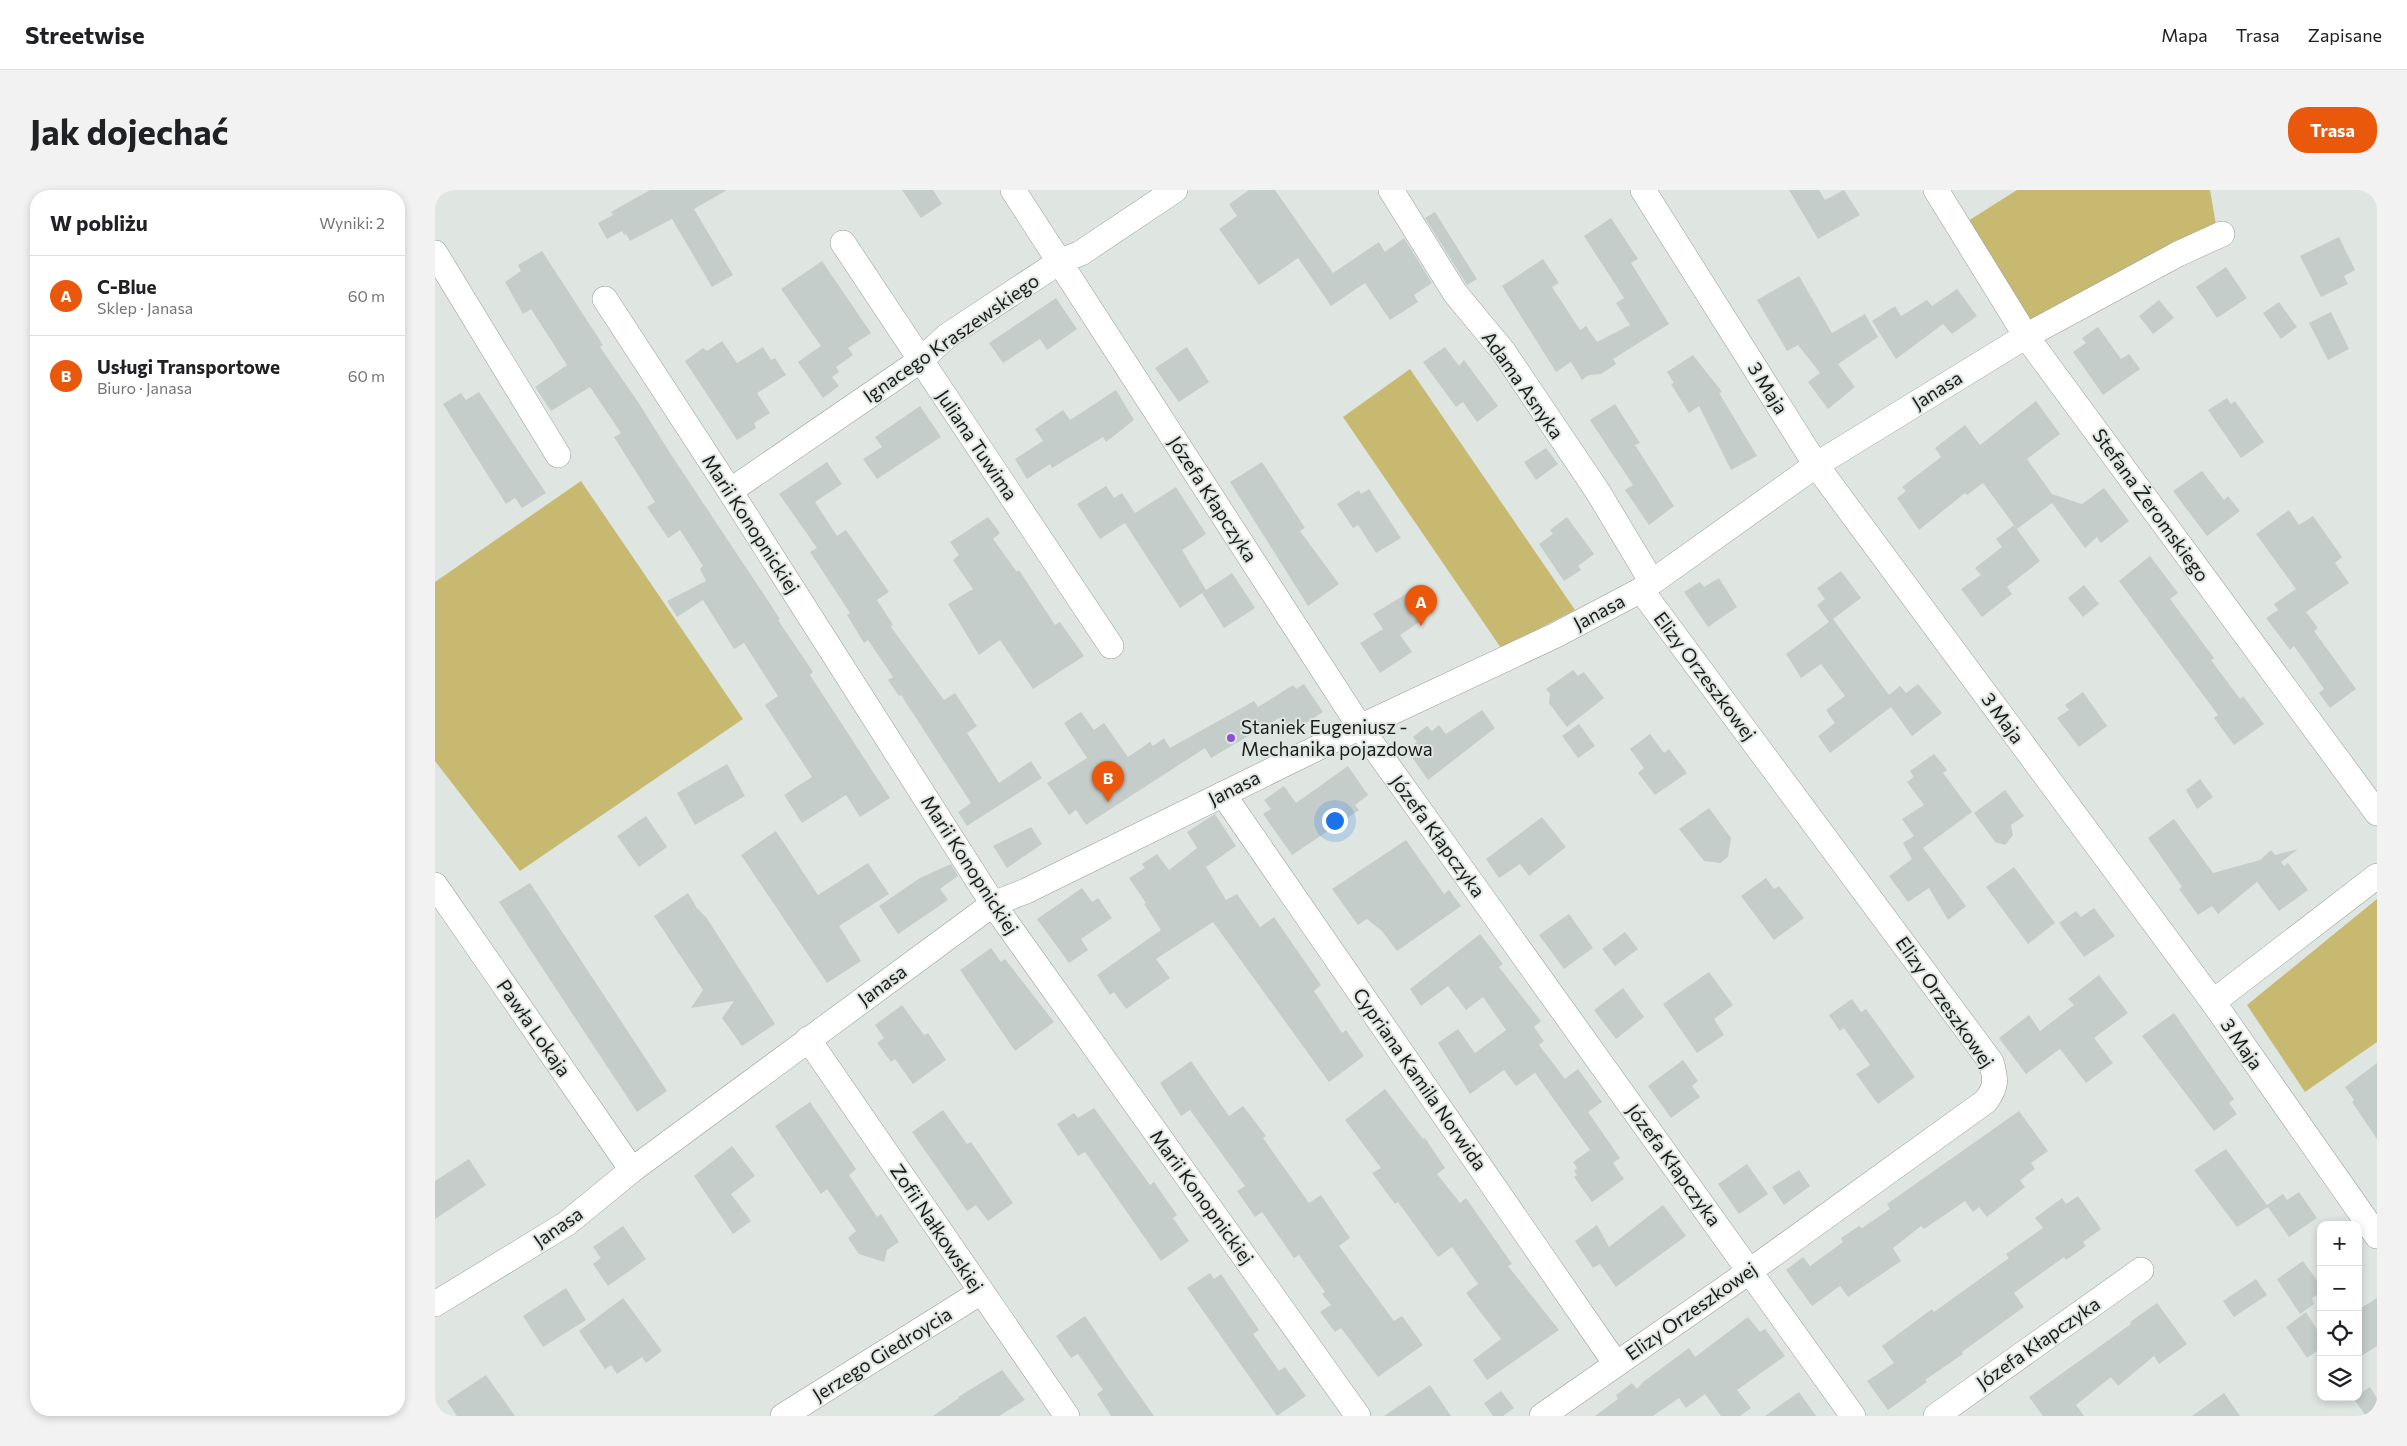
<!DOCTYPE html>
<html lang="pl">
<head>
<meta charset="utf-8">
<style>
	body { margin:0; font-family:Commissioner,sans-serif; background:#f2f2f2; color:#202124 }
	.controls { position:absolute; right:15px; bottom:15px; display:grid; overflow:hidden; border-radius:10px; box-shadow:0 2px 8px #0003 }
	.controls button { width:45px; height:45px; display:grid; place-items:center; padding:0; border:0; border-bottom:1px solid #e0e0e0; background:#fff; color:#202124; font:25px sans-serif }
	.you { position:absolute; left:899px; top:630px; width:18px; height:18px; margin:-12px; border:4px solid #fff; border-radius:50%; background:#1a73e8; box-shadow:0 0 0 8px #1a73e833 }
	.badge { display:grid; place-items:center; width:32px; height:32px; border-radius:50%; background:#ea580c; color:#fff; font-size:16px; font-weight:700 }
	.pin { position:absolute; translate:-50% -41px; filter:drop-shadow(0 1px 2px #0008) }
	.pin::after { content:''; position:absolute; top:26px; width:18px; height:15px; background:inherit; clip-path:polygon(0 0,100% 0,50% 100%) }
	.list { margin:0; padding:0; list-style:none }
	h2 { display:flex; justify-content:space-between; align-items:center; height:65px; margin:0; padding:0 20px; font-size:21px }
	h2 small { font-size:16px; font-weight:400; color:#757577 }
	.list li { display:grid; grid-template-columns:32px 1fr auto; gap:15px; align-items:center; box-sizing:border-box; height:80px; padding:0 20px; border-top:1px solid #e0e0e0 }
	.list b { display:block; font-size:19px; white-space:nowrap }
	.list p { margin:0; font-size:16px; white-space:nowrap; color:#757577 }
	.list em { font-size:16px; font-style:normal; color:#757577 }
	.icon { flex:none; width:28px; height:28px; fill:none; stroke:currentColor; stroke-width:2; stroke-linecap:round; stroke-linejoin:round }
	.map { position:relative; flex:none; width:1942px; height:1226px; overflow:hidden; border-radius:20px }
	header { display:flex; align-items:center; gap:30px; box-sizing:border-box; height:70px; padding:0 25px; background:#fff; border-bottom:1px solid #e0e0e0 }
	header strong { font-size:24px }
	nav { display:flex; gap:28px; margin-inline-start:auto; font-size:18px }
	.intro { display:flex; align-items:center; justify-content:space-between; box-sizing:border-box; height:120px; padding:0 30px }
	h1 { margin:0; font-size:35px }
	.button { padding:12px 22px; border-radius:20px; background:#ea580c; color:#fff; font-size:18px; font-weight:700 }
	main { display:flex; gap:30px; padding:0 30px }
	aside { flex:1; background:#fff; border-radius:20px; box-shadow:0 2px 8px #0003 }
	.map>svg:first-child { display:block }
	.green { fill:#c8b971 }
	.building { fill:#c5cdcb }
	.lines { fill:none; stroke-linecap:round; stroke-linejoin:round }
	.street-casing { stroke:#969c98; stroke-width:26 }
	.street { stroke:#fff; stroke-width:25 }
	.poi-dot { fill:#8a53cb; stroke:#dfe6e1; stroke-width:2 }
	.labels { text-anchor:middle; stroke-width:4; stroke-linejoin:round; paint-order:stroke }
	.street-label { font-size:19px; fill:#1a1c1b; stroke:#dfe6e1 }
	.poi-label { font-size:19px; fill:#1a1c1b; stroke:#dfe6e1; text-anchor:start }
</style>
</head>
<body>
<header>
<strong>Streetwise</strong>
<nav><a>Mapa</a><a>Trasa</a><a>Zapisane</a></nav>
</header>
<div class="intro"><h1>Jak dojechać</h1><a class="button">Trasa</a></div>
<main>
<aside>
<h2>W pobliżu<small>Wyniki: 2</small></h2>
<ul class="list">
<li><span class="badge">A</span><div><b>C-Blue</b><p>Sklep · Janasa</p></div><em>60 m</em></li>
<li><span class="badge">B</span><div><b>Usługi Transportowe</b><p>Biuro · Janasa</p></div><em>60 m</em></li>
</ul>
</aside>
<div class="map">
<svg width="1942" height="1226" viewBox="0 0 1942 1226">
	<rect width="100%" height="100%" fill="#dfe6e1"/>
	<!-- green -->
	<g class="green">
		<path d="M1582 0H1775L1781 35 1593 133 1533 31Z"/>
		<path d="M975 179 1140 420 1066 458 908 227Z"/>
		<path d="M146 291 308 529 85 681 0 571V392Z"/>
		<path d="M1942 709V852L1870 902 1812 815Z"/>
	</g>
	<!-- building -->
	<g class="building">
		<path d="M215 0H292L259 19 298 85 277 97 237 29 195 51 191 44 189 45 187 41 172 49 163 33 178 25 176 22Z"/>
		<path d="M467 0H498L507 14 486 28Z"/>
		<path d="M814 0H840L898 83 944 52 950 62 969 48 997 93 979 105 983 112 955 130 930 93 896 116 863 68 824 95 784 39 802 26 794 14Z"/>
		<path d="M1354 0H1384L1390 10 1409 0 1425 25 1383 49Z"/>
		<path d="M1000 22 1042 89 1032 95 990 28Z"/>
		<path d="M1176 28 1203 69 1196 73 1234 134 1178 169 1181 174 1166 184 1154 185 1147 190 1136 172 1121 182 1067 96 1108 69 1124 93 1117 97 1145 140 1151 136 1162 152 1195 135 1181 113 1189 108 1149 46Z"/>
		<path d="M1904 47 1920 80 1909 86 1913 94 1886 107 1865 66Z"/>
		<path d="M107 61 168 155 165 157 203 212 237 266 345 429 343 430 378 482 375 485 455 608 425 627 411 605 367 633 349 605 377 587 330 515 343 506 309 453 299 459 268 410 242 427 232 411 271 391 265 379 268 376 245 340 233 348 212 317 220 312 179 247 186 243 155 197 116 221 100 197 132 175 96 119 88 124 70 92 86 81 83 75Z"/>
		<path d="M387 71 436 143 413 158 418 165 401 177 404 182 397 187 404 196 388 208 363 172 386 156 346 99Z"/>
		<path d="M1791 77 1812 108 1782 128 1761 97Z"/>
		<path d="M1364 86 1397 143 1430 124 1443 147 1403 174 1420 197 1393 219 1373 192 1385 183 1363 155 1352 161 1322 110Z"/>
		<path d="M1522 99 1542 126 1517 144 1508 134 1461 169 1437 131 1460 116 1466 126 1492 110 1497 116Z"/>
		<path d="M621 108 642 139 612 160 605 149 568 173 554 153Z"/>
		<path d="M1724 110 1739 128 1718 144 1704 126Z"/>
		<path d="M1844 112 1862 137 1846 149 1828 123Z"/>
		<path d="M1896 122 1914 159 1893 170 1874 133Z"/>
		<path d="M1663 137 1686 169 1694 164 1705 179 1668 205 1638 162 1651 153 1647 148Z"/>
		<path d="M287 151 302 173 328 157 336 170 340 168 351 185 322 203 335 223 319 233 321 238 302 250 250 171 268 158 272 161Z"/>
		<path d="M752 157 774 192 744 212 720 178Z"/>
		<path d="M1010 157 1024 176 1029 170 1063 216 1042 232 1028 212 1021 217 988 172Z"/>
		<path d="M1258 165 1287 202 1284 203 1322 266 1296 280 1264 216 1254 223 1236 194 1239 193 1232 182Z"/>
		<path d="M681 200 699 230 671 252 668 247 617 278 615 274 592 289 580 269 608 251 600 239 628 220 635 230Z"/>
		<path d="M44 202 111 303 87 318 80 308 71 314 8 214 26 203 31 210Z"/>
		<path d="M1792 208 1796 214 1800 211 1829 252 1806 268 1773 220Z"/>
		<path d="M1601 211 1625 244 1592 269 1617 304 1647 314 1669 298 1694 331 1666 353 1662 347 1650 358 1617 313 1582 339 1548 293 1532 305 1530 303 1484 340 1462 308 1471 301 1467 297 1506 267 1500 258 1530 235 1545 255Z"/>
		<path d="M1180 214 1205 253 1200 255 1239 316 1214 335 1190 300 1198 295 1155 230Z"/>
		<path d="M485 216 506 247 442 289 428 269 447 257 440 247Z"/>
		<path d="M1111 258 1123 274 1101 290 1089 272Z"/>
		<path d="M392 272 407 294 380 312 402 346 411 340 454 402 442 410 458 435 456 437 509 510 520 503 542 536 532 543 564 593 596 571 607 588 532 636 523 622 536 613 466 505 464 506 453 490 458 487 433 450 429 453 412 425 415 423 375 362 382 358 344 304Z"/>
		<path d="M827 272 870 338 865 341 904 394 873 416 795 292Z"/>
		<path d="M1767 281 1789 310 1793 306 1805 321 1772 346 1738 301Z"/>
		<path d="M671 296 679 308 687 303 700 323 741 297 771 344 747 360 771 400 797 383 820 418 789 438 767 403 745 418 690 333 665 349 642 314Z"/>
		<path d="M934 299 966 348 941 363 923 335 918 338 902 314 924 300 926 304Z"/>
		<path d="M1854 320 1864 335 1878 326 1907 367 1900 373 1914 393 1871 422 1883 438 1879 441 1921 499 1895 518 1884 503 1889 499 1859 456 1855 460 1831 428 1843 420 1839 414 1861 399 1821 344Z"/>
		<path d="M553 327 565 343 558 349 582 382 584 380 620 435 625 432 649 466 598 499 565 450 544 465 513 414 538 399 518 370 524 365 515 352Z"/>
		<path d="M1132 327 1159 364 1143 376 1146 380 1129 391 1104 354 1118 344 1115 340Z"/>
		<path d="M1579 335 1605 371 1572 397 1577 404 1547 427 1526 399 1546 385 1540 378 1567 357 1561 349Z"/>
		<path d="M1715 366 1743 403 1735 409 1779 468 1776 470 1805 509 1808 506 1829 534 1799 555 1779 528 1783 525 1684 391Z"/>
		<path d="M1406 381 1426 408 1398 429 1454 505 1465 496 1471 503 1483 494 1507 523 1477 546 1456 517 1395 563 1383 546 1400 533 1391 520 1410 506 1386 474 1366 488 1351 464 1394 432 1382 415 1390 409 1382 398Z"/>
		<path d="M1284 388 1302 417 1273 437 1249 402 1265 392 1269 397Z"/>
		<path d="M1649 395 1664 414 1648 427 1633 408Z"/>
		<path d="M976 401 993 426 965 445 977 462 945 483 925 453 948 439 938 424Z"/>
		<path d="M1138 480 1143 486 1149 482 1169 508 1132 537 1114 513 1115 504 1111 499Z"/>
		<path d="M869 494 888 522 854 544 844 528 776 568 770 558 651 635 641 620 634 625 612 593 652 568 629 533 646 522 659 540 669 533 693 567 715 552 718 556 729 548 735 558 819 511 823 517 858 495 861 499Z"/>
		<path d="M1648 502 1672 536 1644 557 1622 528 1634 520 1630 515Z"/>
		<path d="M1047 520 1060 538 993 590 972 560 982 552 978 547 992 536 997 541 1004 535 1011 544Z"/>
		<path d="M1144 534 1160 556 1143 568 1127 546Z"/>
		<path d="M1215 544 1229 563 1234 559 1252 583 1220 605 1203 583 1209 578 1195 559Z"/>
		<path d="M1499 564 1512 580 1508 583 1537 622 1488 658 1531 716 1513 730 1494 698 1473 712 1454 686 1477 669 1468 653 1479 646 1467 629 1489 615 1472 592 1479 587 1475 581Z"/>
		<path d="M292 574 310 606 260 635 242 603Z"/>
		<path d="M913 576 933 605 920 615 924 620 857 665 828 624 836 619 829 610 849 596 861 613Z"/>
		<path d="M1765 589 1778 607 1762 619 1751 600Z"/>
		<path d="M1570 600 1589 626 1576 635 1578 645 1570 655 1560 652 1539 623Z"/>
		<path d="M1274 618 1296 648 1293 667 1285 673 1269 671 1244 639Z"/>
		<path d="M780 624 801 656 771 677 791 710 802 704 825 737 839 727 886 795 879 801 907 843 911 840 929 866 894 892 778 732 721 769 735 788 691 819 679 802 675 805 662 785 726 740 709 714 711 713 694 688 710 678 707 674 722 664 734 680 762 658 752 642Z"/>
		<path d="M211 626 232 657 204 677 182 646Z"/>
		<path d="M1107 627 1131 657 1094 686 1085 674 1064 688 1051 669Z"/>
		<path d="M1739 629 1778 683 1825 670 1836 660 1840 665 1863 659 1846 672 1849 676 1853 673 1873 700 1844 721 1822 692 1783 724 1777 716 1763 725 1744 699 1747 697 1713 648Z"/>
		<path d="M596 637 607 654 572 678 558 656Z"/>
		<path d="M341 641 383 705 433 673 454 704 404 736 426 771 392 793 306 665Z"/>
		<path d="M971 650 1009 704 1014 700 1026 716 962 761 947 741 932 729 923 735 897 699Z"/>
		<path d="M516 674 523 686 505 699 513 710 463 744 444 716 485 688Z"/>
		<path d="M1579 677 1620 733 1593 754 1551 697Z"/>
		<path d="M1331 688 1339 699 1344 696 1369 728 1339 750 1306 706Z"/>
		<path d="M95 693 232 901 202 922 64 712Z"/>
		<path d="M647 698 657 712 663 708 677 728 646 749 653 760 634 773 602 729Z"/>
		<path d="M253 703 262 718 271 727 340 834 307 856 287 828 299 811 256 818 268 800 219 726Z"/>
		<path d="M1659 718 1680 746 1649 767 1624 733 1641 721 1646 727Z"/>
		<path d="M1134 724 1158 758 1129 779 1104 745Z"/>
		<path d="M1190 742 1203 759 1180 776 1167 759Z"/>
		<path d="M1045 744 1068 774 1064 777 1106 831 1099 837 1109 851 1104 855 1130 889 1143 879 1167 912 1153 922 1185 968 1178 973 1189 989 1157 1012 1139 987 1142 985 1139 981 1142 978 1138 972 1155 960 1100 883 1081 896 1069 880 1035 904 1003 853 1023 839 1040 863 1071 840 1048 807 1031 820 1013 796 986 816 975 799Z"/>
		<path d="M556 758 566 772 570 769 619 832 580 861 525 780Z"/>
		<path d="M1274 782 1298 815 1279 829 1289 845 1262 863 1228 814Z"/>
		<path d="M1664 785 1693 823 1659 848 1678 873 1651 893 1625 859 1591 884 1564 848 1594 825 1605 841 1639 815 1633 809Z"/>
		<path d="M1188 798 1209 827 1181 849 1159 820Z"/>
		<path d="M1417 809 1426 822 1431 819 1480 887 1443 914 1421 884 1435 875 1409 838 1405 841 1394 825Z"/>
		<path d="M467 815 489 845 493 843 511 870 478 894 460 869 456 872 442 853 449 848 440 835Z"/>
		<path d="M1739 823 1799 909 1794 913 1802 924 1779 941 1707 846Z"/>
		<path d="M1248 870 1263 891 1257 896 1265 907 1236 928 1213 896Z"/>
		<path d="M756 871 794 926 808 916 831 946 828 948 874 1013 886 1005 915 1048 904 1056 959 1131 967 1126 988 1155 943 1187 906 1138 900 1142 885 1122 896 1115 887 1104 890 1102 864 1065 859 1068 827 1022 820 1027 802 1001 810 996 755 920 746 926 725 893Z"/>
		<path d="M1942 873V949L1917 912 1919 910 1910 897Z"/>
		<path d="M950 899 988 949 990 948 1010 978 1002 984 1025 1013 1031 1008 1077 1074 1073 1076 1124 1140 1052 1190 1038 1170 1066 1149 1031 1103 1043 1094 1017 1057 1003 1067 963 1012 960 1014 937 983 946 978 910 930Z"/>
		<path d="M375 912 421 979 414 985 442 1027 446 1024 464 1052 452 1060 449 1072 424 1064 413 1048 421 1041 392 999 386 1004 340 936Z"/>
		<path d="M659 918 715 995 719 992 742 1025 738 1028 754 1051 726 1071 650 962 643 966 622 934 639 923 643 928Z"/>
		<path d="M508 920 532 954 536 952 578 1013 553 1031 541 1015 532 1021 477 942Z"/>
		<path d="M1584 921 1613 961 1596 973 1600 979 1585 990 1590 997 1552 1027 1544 1017 1538 1022 1530 1011 1489 1039 1486 1036 1458 1058 1466 1071 1413 1107 1405 1096 1377 1116 1351 1080 1368 1067 1375 1076 1408 1052 1406 1048 1424 1036 1427 1038 1455 1019 1452 1014Z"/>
		<path d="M297 956 320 986 296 1004 316 1031 298 1044 259 986Z"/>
		<path d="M1791 959 1832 1015 1848 1004 1852 1010 1864 1002 1882 1028 1854 1047 1833 1017 1802 1037 1759 980Z"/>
		<path d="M34 969 51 995 0 1029V991Z"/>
		<path d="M1312 974 1333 1004 1304 1024 1283 994Z"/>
		<path d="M1364 980 1375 996 1349 1015 1337 997Z"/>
		<path d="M1643 1006 1666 1039 1648 1052 1651 1056 1631 1070 1629 1067 1579 1103 1589 1117 1527 1162 1528 1164 1490 1190 1492 1192 1453 1220 1432 1191 1459 1173 1447 1156 1497 1119 1499 1122 1574 1068 1571 1064 1608 1038 1600 1028 1627 1008 1631 1014Z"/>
		<path d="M1228 1015 1251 1046 1181 1097 1165 1074 1158 1078 1140 1051 1162 1035 1174 1057Z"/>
		<path d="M188 1036 211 1069 173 1096 158 1074 166 1068 158 1057Z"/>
		<path d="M1868 1071 1886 1096V1102L1877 1108 1879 1114 1865 1124 1842 1089Z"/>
		<path d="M775 1083 779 1089 786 1084 824 1140 818 1144 844 1181 850 1177 871 1206 842 1226 752 1098Z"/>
		<path d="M1821 1089 1832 1105 1799 1127 1788 1111Z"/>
		<path d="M131 1098 151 1130 108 1157 88 1126Z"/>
		<path d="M188 1108 227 1161 211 1173 207 1167 182 1184 176 1175 170 1179 144 1141Z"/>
		<path d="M1942 1108V1156L1923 1168V1120Z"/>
		<path d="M1722 1113 1752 1154 1724 1174 1719 1166 1683 1196 1676 1187 1641 1215 1649 1226H1608L1594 1207 1696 1134 1695 1132Z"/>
		<path d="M1871 1122 1886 1146V1158L1872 1168 1851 1137Z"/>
		<path d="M650 1126 683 1175 719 1226H676L662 1204 668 1200 643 1164 636 1168 621 1146Z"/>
		<path d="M1313 1127 1325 1142 1330 1139 1350 1166 1302 1200 1316 1218 1305 1226H1286L1270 1204 1251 1218 1244 1208 1218 1226H1160L1183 1209 1181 1205 1197 1193 1202 1199 1208 1192 1254 1158 1260 1167Z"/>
		<path d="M567 1180 590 1210 564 1226H498L524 1208 523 1207Z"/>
		<path d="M51 1185 80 1226H22L12 1211Z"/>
		<path d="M995 1195 1016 1226H949Z"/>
		<path d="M1935 1197 1942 1208V1226H1931L1918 1208 1923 1207V1205Z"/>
		<path d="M1066 1201 1079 1218 1068 1226H1058L1049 1213Z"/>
		<path d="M1364 1202 1381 1226H1330Z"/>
		<path d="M1789 1203 1805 1226H1757Z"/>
	</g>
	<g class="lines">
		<!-- street casing -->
		<g class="street-casing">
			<g id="street">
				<path d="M578 0 925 537 1418 1226"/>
				<path d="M956 0 1020 103 1068 161 1163 302 1217 392"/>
				<path d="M1208 0 1381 275 1778 812 1942 1046"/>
				<path d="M1501 0 1591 146 1942 623"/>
				<path d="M408 53 676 456"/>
				<path d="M0 63 123 265"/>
				<path d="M170 109 295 301 558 714 923 1226"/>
				<path d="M295 301 486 170 512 146 624 72 646 63 740 0"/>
				<path d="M788 604 1181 1174"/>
				<path d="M0 695 197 980"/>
				<path d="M1778 812 1942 686"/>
				<path d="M373 849 632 1226"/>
				<path d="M0 1114 131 1034 197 980 558 714 591 701 925 537 1121 445 1206 400 1381 275 1591 146 1743 64 1787 44"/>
				<path d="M348 1226 546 1102"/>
				<path d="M1107 1226 1315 1081 1551 911C1562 896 1561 889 1556 872L1206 400"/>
				<path d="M1501 1226 1706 1080"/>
			</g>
		</g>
		<!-- street -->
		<use href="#street" class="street"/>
	</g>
	<!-- markers -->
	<circle class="poi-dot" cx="796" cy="548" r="5"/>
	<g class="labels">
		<!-- street labels -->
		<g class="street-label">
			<text transform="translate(516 148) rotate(-35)" y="7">Ignacego Kraszewskiego</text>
			<text transform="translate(1088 195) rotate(55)" y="7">Adama Asnyka</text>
			<text transform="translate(1333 198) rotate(58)" y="7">3 Maja</text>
			<text transform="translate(1502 200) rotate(-32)" y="7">Janasa</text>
			<text transform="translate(542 255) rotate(56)" y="7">Juliana Tuwima</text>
			<text transform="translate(778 309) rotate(57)" y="7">Józefa Kłapczyka</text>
			<text transform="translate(1716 315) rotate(54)" y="7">Stefana Żeromskiego</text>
			<text transform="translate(316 334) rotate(57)" y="7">Marii Konopnickiej</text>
			<text transform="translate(1164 422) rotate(-28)" y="7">Janasa</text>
			<text transform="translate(1270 486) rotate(53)" y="7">Elizy Orzeszkowej</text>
			<text transform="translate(1568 528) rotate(54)" y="7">3 Maja</text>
			<text transform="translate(799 598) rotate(-26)" y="7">Janasa</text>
			<text transform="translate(1003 646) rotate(54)" y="7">Józefa Kłapczyka</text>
			<text transform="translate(535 675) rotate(57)" y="7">Marii Konopnickiej</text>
			<text transform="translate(447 795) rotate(-36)" y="7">Janasa</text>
			<text transform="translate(1510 812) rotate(55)" y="7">Elizy Orzeszkowej</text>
			<text transform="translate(99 838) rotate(55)" y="7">Pawła Lokaja</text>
			<text transform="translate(1807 854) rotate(55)" y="7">3 Maja</text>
			<text transform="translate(985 889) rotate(55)" y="7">Cypriana Kamila Norwida</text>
			<text transform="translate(1239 975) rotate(54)" y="7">Józefa Kłapczyka</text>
			<text transform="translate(767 1007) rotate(54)" y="7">Marii Konopnickiej</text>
			<text transform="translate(123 1037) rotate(-35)" y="7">Janasa</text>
			<text transform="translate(502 1038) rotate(56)" y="7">Zofii Nałkowskiej</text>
			<text transform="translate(1256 1121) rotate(-35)" y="7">Elizy Orzeszkowej</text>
			<text transform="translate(1603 1153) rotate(-35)" y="7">Józefa Kłapczyka</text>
			<text transform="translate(447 1164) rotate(-32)" y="7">Jerzego Giedroycia</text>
		</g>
		<!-- poi labels -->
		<g class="poi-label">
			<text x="806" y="544">Staniek Eugeniusz -<tspan x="806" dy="22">Mechanika pojazdowa</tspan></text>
		</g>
	</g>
</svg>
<div class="controls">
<button>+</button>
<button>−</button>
<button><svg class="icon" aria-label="locate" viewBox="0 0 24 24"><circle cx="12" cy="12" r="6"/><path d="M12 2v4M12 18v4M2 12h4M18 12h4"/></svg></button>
<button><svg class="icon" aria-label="layers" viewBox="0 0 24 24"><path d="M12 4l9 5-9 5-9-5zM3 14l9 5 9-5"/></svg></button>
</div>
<div class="you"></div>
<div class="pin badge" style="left:986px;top:436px">A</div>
<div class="pin badge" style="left:673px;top:612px">B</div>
</div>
</main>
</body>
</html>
